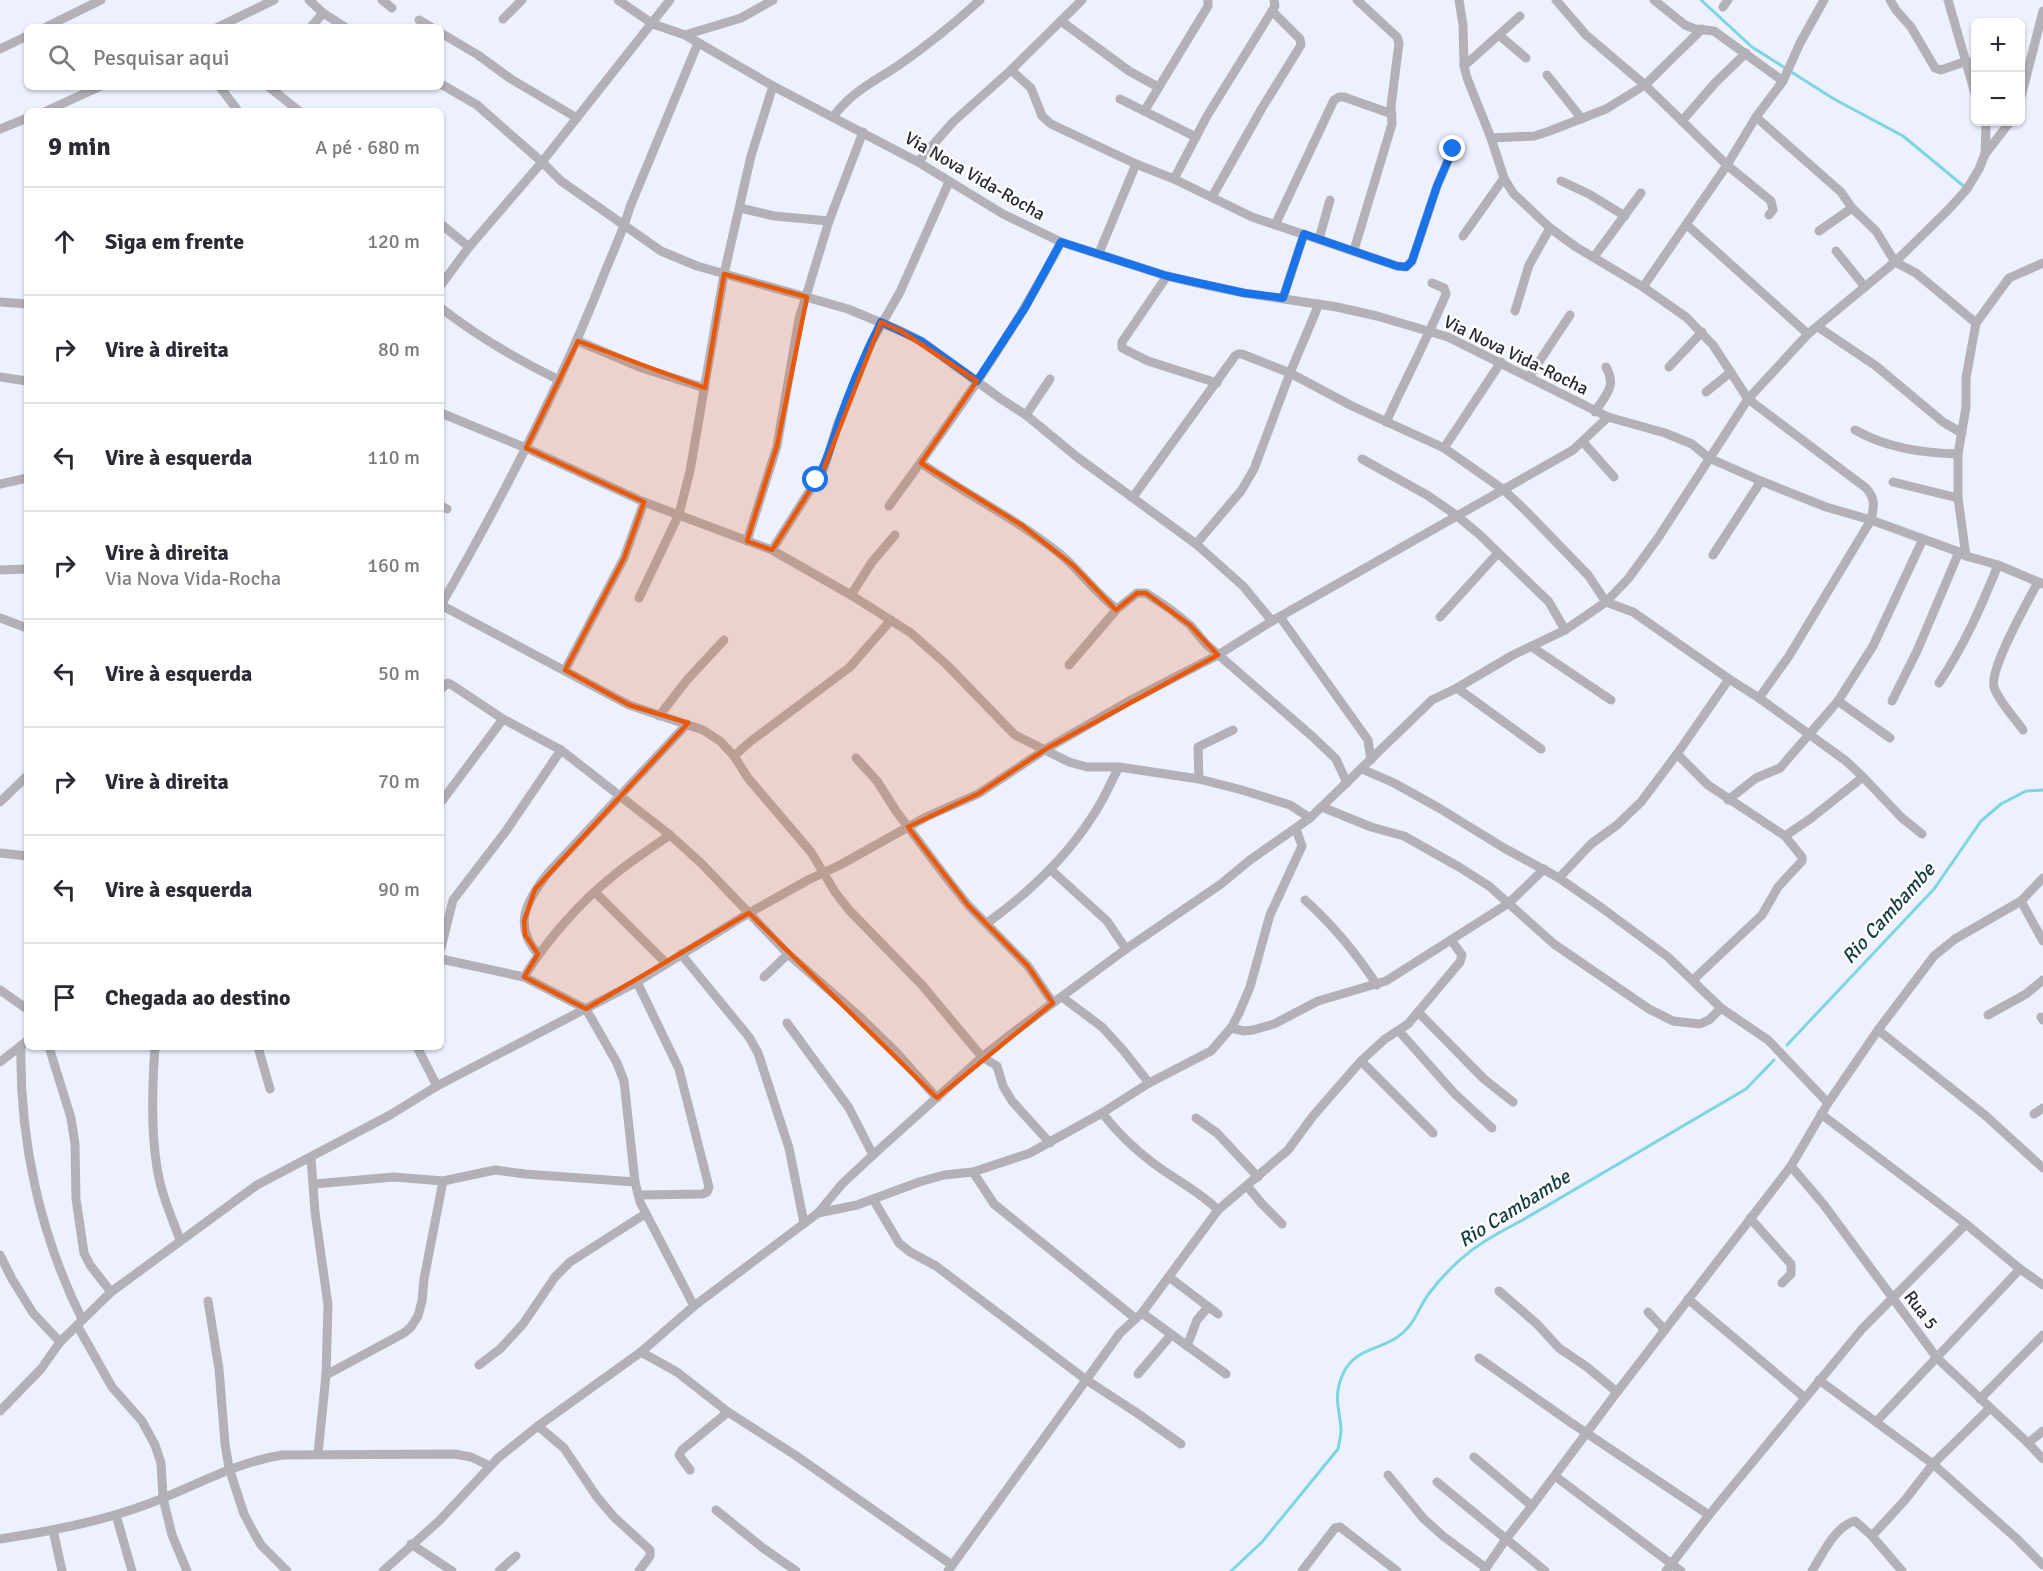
<!DOCTYPE html>
<html lang="pt">
<head>
<meta charset="utf-8">
<style>
	body { margin:0; font-family:Signika,sans-serif; background:#f7f7f7; color:#2b2b33 }
	.controls { position:absolute; right:18px; top:18px; display:grid; overflow:hidden; border-radius:9px; box-shadow:0 2px 4px #0004 }
	.controls button { width:54px; height:54px; display:grid; place-items:center; padding:0; border:0; border-bottom:2px solid #e1e1e2; background:#fff; color:#2b2b33; font:30px sans-serif }
	.stop { position:absolute; width:18px; height:18px; margin:-14px; border:4px solid #1a73e8; border-radius:50%; background:#fff }
	.stop.end { background:#1a73e8; border-color:#fff; box-shadow:0 2px 6px #0008 }
	.list { margin:0; padding:0; list-style:none }
	h2 { display:flex; justify-content:space-between; align-items:center; height:78px; margin:0; padding:0 24px; font-size:26px }
	h2 small { font-size:20px; font-weight:400; color:#7c7c81 }
	.list li { display:grid; grid-template-columns:39px 1fr auto; gap:18px; align-items:center; box-sizing:border-box; height:108px; padding:0 24px; border-top:2px solid #e1e1e2 }
	.list b { display:block; font-size:22px; white-space:nowrap }
	.list p { margin:0; font-size:20px; white-space:nowrap; color:#7c7c81 }
	.list em { font-size:20px; font-style:normal; color:#7c7c81 }
	.icon { flex:none; width:33px; height:33px; fill:none; stroke:currentColor; stroke-width:2; stroke-linecap:round; stroke-linejoin:round }
	.map { position:relative; flex:none; width:2043px; height:1571px; overflow:hidden }
	.search { position:absolute; background:#fff; box-shadow:0 2px 4px #0004; left:24px; top:24px; width:420px; height:66px; display:flex; align-items:center; gap:15px; box-sizing:border-box; padding:0 21px; border-radius:9px; color:#7c7c81; font-size:22px }
	.panel { position:absolute; background:#fff; box-shadow:0 2px 4px #0004; left:24px; top:108px; width:420px; height:942px; border-radius:9px }
	.map>svg:first-child { display:block }
	.lines { fill:none; stroke-linecap:round; stroke-linejoin:round }
	.stream { stroke:#7dd4e2; stroke-width:3 }
	.minor { stroke:#b3b0b8; stroke-width:9 }
	.route { stroke:#1a73e8; stroke-width:8 }
	.marked { fill:#e8590c; fill-opacity:0.2; stroke:#e8590c; stroke-width:4.5; stroke-linejoin:round }
	.labels { text-anchor:middle; stroke-width:5; stroke-linejoin:round; paint-order:stroke }
	.street-label { font-size:18px; fill:#272931; stroke:#fefefe }
	.water-label { font-size:20px; font-style:italic; fill:#143d43; stroke:#fefefe }
</style>
</head>
<body>
<div class="map">
<svg width="2043" height="1571" viewBox="0 0 2043 1571">
	<rect width="100%" height="100%" fill="#edf1fd"/>
	<g class="lines">
		<!-- stream -->
		<g class="stream">
			<path d="M1701 0 1752 47 1834 99 1903 136 1966 188"/>
			<path d="M1787 1045 1934 889 1981 821 2001 804 2026 791 2043 790"/>
			<path d="M1231 1571 1262 1542 1338 1449C1339 1443 1341 1436 1341 1430 1340 1410 1333 1398 1342 1376 1353 1349 1376 1351 1396 1338 1417 1324 1417 1308 1431 1291 1458 1256 1482 1241 1521 1221L1746 1089 1774 1060"/>
		</g>
		<!-- minor -->
		<g class="minor">
			<path d="M309 0 323 13 345 27"/>
			<path d="M382 0 392 8"/>
			<path d="M618 0 653 24 685 35 773 86 918 162 1003 214 1061 242 1167 276 1201 284 1244 293 1337 307 1377 316 1448 337 1608 417 1665 433 1692 444 1709 458 1761 481 1826 507 1871 520 1959 552 1966 556 1998 565 2043 584"/>
			<path d="M1459 0 1463 25 1464 66 1467 78 1491 138 1504 178 1513 193 1550 228 1576 247 1643 287 1686 317 1713 345 1748 399 1866 488C1876 499 1874 507 1871 520L1789 656 1759 698"/>
			<path d="M1556 0 1586 35 1645 85 1702 29"/>
			<path d="M1654 0 1685 25 1695 29 1714 31 1783 81"/>
			<path d="M1890 0 1896 10 1911 27 1935 68 1941 70 1967 61"/>
			<path d="M1948 0 1976 97"/>
			<path d="M1723 7 1728 0"/>
			<path d="M503 19 522 0"/>
			<path d="M419 20 431 27"/>
			<path d="M1061 21 1129 71 1158 87"/>
			<path d="M46 27 101 0"/>
			<path d="M218 27 274 0"/>
			<path d="M311 27 323 13"/>
			<path d="M441 33 478 55 511 79 577 118"/>
			<path d="M685 35 741 18 773 0"/>
			<path d="M1499 35 1526 58"/>
			<path d="M0 49 27 36"/>
			<path d="M1464 66 1520 16"/>
			<path d="M1011 70 1031 88 1042 116 1051 124 1136 164 1174 179 1252 217 1397 266 1406 267 1412 261 1437 186 1453 149"/>
			<path d="M1547 75 1582 119"/>
			<path d="M441 84 477 105 542 162 561 181 661 251 697 266 848 309 901 331 921 341 1001 399 1026 415 1077 457 1196 544 1243 586 1272 621"/>
			<path d="M220 87 238 111"/>
			<path d="M269 87 299 111"/>
			<path d="M1120 99 1196 137"/>
			<path d="M2020 101 2043 11"/>
			<path d="M1145 110 1208 6V0"/>
			<path d="M46 111 99 87"/>
			<path d="M833 117C852 91 874 82 899 65 928 45 955 23 980 0"/>
			<path d="M1756 117 1841 192 1852 208 1876 231 1895 262 1916 273 1976 323 1966 378V407L1958 454V498L1966 556"/>
			<path d="M1682 121 1715 83 1746 53"/>
			<path d="M1984 122 1986 126 1985 154"/>
			<path d="M0 129 27 118"/>
			<path d="M1491 138 1534 136 1547 132 1606 109 1645 85 1727 165 1771 201 1773 210 1769 215"/>
			<path d="M918 162 953 122 1011 70 1082 0"/>
			<path d="M1174 179 1207 116 1272 11 1275 6 1274 0"/>
			<path d="M1561 181 1589 194 1625 216"/>
			<path d="M1212 197 1262 108 1301 45 1300 39 1272 11"/>
			<path d="M740 208 774 216 829 221"/>
			<path d="M441 224 469 247"/>
			<path d="M1275 225 1334 100 1339 97H1344L1392 114"/>
			<path d="M1687 225 1808 334"/>
			<path d="M1819 231 1852 208"/>
			<path d="M1463 236 1504 178"/>
			<path d="M1319 239 1330 200"/>
			<path d="M1354 250 1392 124 1391 106 1399 43 1397 37 1357 0"/>
			<path d="M1836 251 1865 287"/>
			<path d="M1099 253 1136 164"/>
			<path d="M1594 257 1641 193"/>
			<path d="M1167 276 1122 342V348L1148 361 1217 383"/>
			<path d="M441 285 469 247 542 162 670 0"/>
			<path d="M1643 287 1727 165 1756 117 1783 81 1800 43 1824 0"/>
			<path d="M1283 298 1304 234"/>
			<path d="M0 302 27 304"/>
			<path d="M441 308C477 336 518 360 559 380"/>
			<path d="M1515 311 1529 265 1550 228"/>
			<path d="M1976 323 2009 278 2043 263"/>
			<path d="M1818 327 1876 366 1943 422 1962 433"/>
			<path d="M578 341 642 368 705 388"/>
			<path d="M1669 367 1702 332"/>
			<path d="M0 377 27 381"/>
			<path d="M1529 377 1570 315"/>
			<path d="M1706 392 1731 372"/>
			<path d="M1595 412C1606 394 1617 387 1606 367"/>
			<path d="M441 413 526 448 644 502 772 550 851 595 911 633 947 665 1015 735 1069 762 1087 767H1119L1199 779 1242 790 1290 805 1310 818"/>
			<path d="M1026 415 1050 379"/>
			<path d="M1386 422C1406 379 1428 337 1446 294L1444 288 1432 283"/>
			<path d="M1855 430C1887 448 1922 453 1958 454"/>
			<path d="M1583 442 1614 477"/>
			<path d="M1444 448 1501 362"/>
			<path d="M1362 459 1427 495 1456 515 1480 535 1549 602 1565 630"/>
			<path d="M921 463C967 495 1017 519 1060 554 1081 571 1096 594 1117 609"/>
			<path d="M1893 482 1958 498"/>
			<path d="M0 484 27 478"/>
			<path d="M1133 497 1235 356 1238 354H1242L1290 373 1352 406 1444 448 1504 490 1526 511 1588 575 1606 602 1633 612 1729 679 1759 698 1846 761 1863 777 1902 818 1922 834"/>
			<path d="M441 506 447 509"/>
			<path d="M889 506C951 421 1013 335 1061 242"/>
			<path d="M747 541 777 446 799 319 829 221 863 132"/>
			<path d="M1196 544 1241 491 1254 469 1290 373 1319 304"/>
			<path d="M772 550 824 468 838 423 872 341 900 292 949 182"/>
			<path d="M1713 555 1761 481"/>
			<path d="M0 570 27 569"/>
			<path d="M851 595 872 562 895 535"/>
			<path d="M639 598 679 514 690 471 724 274 751 156 773 86"/>
			<path d="M441 605 629 705 703 730 720 741 734 756 748 778 811 852 835 892 849 910 922 985 982 1057 997 1066 1003 1086 1012 1101 1050 1143"/>
			<path d="M441 605C500 502 555 397 599 287 609 260 622 235 630 207L698 43"/>
			<path d="M1280 617 1368 740 1371 760"/>
			<path d="M1440 617 1498 553"/>
			<path d="M0 618 27 628"/>
			<path d="M1532 647 1611 700"/>
			<path d="M1069 665 1117 609 1137 593H1146L1170 609 1190 625 1206 644 1313 737 1336 759 1347 783"/>
			<path d="M565 670 624 558 644 502"/>
			<path d="M1939 683C1964 646 1981 607 1998 565"/>
			<path d="M1457 688 1541 749"/>
			<path d="M441 689 448 683 452 685 503 719 561 750 670 835 702 864 788 954 861 1018 896 1052 937 1098"/>
			<path d="M1838 701 1890 738"/>
			<path d="M1892 701 1917 651 1959 552"/>
			<path d="M659 716 687 680 724 640"/>
			<path d="M2023 730C2014 717 1999 702 1994 687 1989 669 2028 601 2038 582"/>
			<path d="M1677 754 1708 785 1785 836 1802 857V861L1778 887 1762 915 1693 980"/>
			<path d="M734 756 751 741 850 667 891 620"/>
			<path d="M856 758 877 781 896 811 945 876 968 905 1028 966 1053 1003"/>
			<path d="M1362 769 1394 783 1439 808 1504 848 1559 878 1602 908 1668 957 1721 1008 1768 1040 1828 1103"/>
			<path d="M1199 779 1198 747 1233 730"/>
			<path d="M1728 800 1756 778 1780 768 1838 701 1873 646 1923 539"/>
			<path d="M0 802 27 776"/>
			<path d="M441 802 503 719"/>
			<path d="M1322 807 1371 827 1404 836 1459 867 1489 886 1554 944 1649 1009 1673 1021 1700 1024 1709 1020 1721 1008"/>
			<path d="M1785 836 1810 819 1863 777"/>
			<path d="M0 853 27 856"/>
			<path d="M1050 869 1107 921 1126 949"/>
			<path d="M1559 878 1591 844 1617 825 1641 802 1677 754 1729 679"/>
			<path d="M595 892 666 963"/>
			<path d="M1305 900C1334 926 1356 953 1377 985"/>
			<path d="M2021 901 2043 941"/>
			<path d="M987 923C1027 894 1065 859 1092 817 1103 801 1110 784 1119 767"/>
			<path d="M441 948 453 900 506 831 561 750"/>
			<path d="M538 954C512 925 527 900 548 873L687 724"/>
			<path d="M681 954 749 1037 758 1053 789 1148 804 1223"/>
			<path d="M441 959 524 977 586 1009 617 1063 624 1081 635 1182 640 1202 694 1306"/>
			<path d="M524 977C546 941 580 902 613 876 631 861 651 848 670 835"/>
			<path d="M764 977 788 954"/>
			<path d="M637 982 679 1069 709 1187 707 1192 703 1194 639 1195"/>
			<path d="M0 990 27 1009"/>
			<path d="M1062 997 1102 1027 1123 1050 1149 1083"/>
			<path d="M1418 1012 1484 1079 1513 1102"/>
			<path d="M1988 1015 2026 994 2043 980"/>
			<path d="M2041 1017 2043 1020"/>
			<path d="M787 1023 849 1108 873 1155"/>
			<path d="M1231 1028 1244 1031 1253 1030 1274 1024 1318 1001 1386 981 1509 903 1544 869"/>
			<path d="M1878 1030 1986 1116 2043 1168"/>
			<path d="M1399 1031 1454 1093 1492 1128"/>
			<path d="M21 1045C19 1139 40 1235 82 1319"/>
			<path d="M49 1047 71 1118 75 1144 76 1199 84 1253 90 1265 111 1292"/>
			<path d="M155 1047C152 1088 150 1137 159 1178 163 1199 173 1220 180 1240"/>
			<path d="M258 1047 270 1089"/>
			<path d="M417 1047 437 1086"/>
			<path d="M1361 1061 1433 1133"/>
			<path d="M0 1062 27 1041"/>
			<path d="M1102 1113C1117 1132 1133 1148 1153 1163 1174 1179 1199 1191 1218 1210"/>
			<path d="M1821 1114 1966 1224 2020 1269 2043 1285"/>
			<path d="M2034 1114 2043 1108"/>
			<path d="M1196 1118 1217 1133 1258 1177"/>
			<path d="M311 1158 315 1212 328 1305 326 1375 318 1454"/>
			<path d="M1791 1166 1824 1205 1937 1358 2028 1443 2043 1459"/>
			<path d="M973 1172 994 1204 1135 1318"/>
			<path d="M314 1184 394 1177 443 1181 495 1170 525 1174 635 1182"/>
			<path d="M1247 1186 1262 1204 1282 1224"/>
			<path d="M873 1199 899 1243 910 1252 936 1266 1085 1379 1137 1413 1181 1444"/>
			<path d="M818 1213 857 1205 919 1182 944 1175 973 1172 1030 1153 1102 1113 1149 1083 1211 1051 1231 1028 1239 1013 1250 987 1270 915 1302 846 1296 829"/>
			<path d="M1750 1218 1791 1264V1274L1782 1283"/>
			<path d="M0 1255 12 1279 33 1313 60 1342"/>
			<path d="M1169 1277 1218 1314"/>
			<path d="M1499 1291 1537 1324 1559 1348 1587 1367 1617 1392"/>
			<path d="M1688 1299 1804 1397"/>
			<path d="M208 1301 219 1369 225 1444 229 1468 244 1514 254 1533 261 1545 287 1571"/>
			<path d="M1648 1312 1665 1330"/>
			<path d="M1142 1313 1226 1374"/>
			<path d="M77 1325 112 1387 142 1421 155 1445 161 1463 163 1498 172 1535 187 1571"/>
			<path d="M1187 1346 1197 1320 1208 1307"/>
			<path d="M641 1352 677 1372 728 1412 795 1455 952 1565"/>
			<path d="M1479 1358 1570 1422 1709 1515"/>
			<path d="M479 1365 500 1349 523 1324 555 1277 570 1262 645 1214"/>
			<path d="M1138 1374 1171 1335"/>
			<path d="M326 1375 404 1333 411 1327 418 1316 422 1301 424 1279 443 1181"/>
			<path d="M1819 1380 1933 1464 2016 1538 2043 1565"/>
			<path d="M1980 1399 2043 1335"/>
			<path d="M0 1411 41 1369 60 1342 111 1292 257 1185 390 1115 437 1086 637 982 749 913 808 880 840 865 926 817 978 794 1046 749 1131 700 1218 655 1272 621 1573 450 1608 417"/>
			<path d="M1876 1422 2020 1269"/>
			<path d="M538 1426 564 1448 597 1497 614 1517 650 1550V1556L639 1571"/>
			<path d="M2028 1443 2043 1431"/>
			<path d="M1474 1457 1532 1506"/>
			<path d="M690 1470 679 1455 682 1450 728 1412"/>
			<path d="M1388 1475 1423 1518 1443 1536 1486 1568"/>
			<path d="M1555 1476 1681 1571"/>
			<path d="M1437 1482 1545 1571"/>
			<path d="M716 1510 763 1548 796 1571"/>
			<path d="M116 1515 132 1571"/>
			<path d="M53 1530 62 1571"/>
			<path d="M1872 1536 1905 1500 1933 1464 1990 1408"/>
			<path d="M0 1539C50 1531 100 1522 148 1504 194 1487 233 1463 282 1455L455 1454 471 1457 490 1466"/>
			<path d="M411 1544 452 1571"/>
			<path d="M383 1571 439 1521 498 1458 538 1426 641 1352 694 1306 818 1213 842 1184 873 1155 982 1057 1011 1034 1126 949 1221 884 1250 860 1310 818 1432 700 1457 688 1513 655 1565 630 1606 602 1628 579 1658 538 1748 399 1808 334 1895 262 1949 209 1967 189 1979 169 1985 154 2010 122"/>
			<path d="M499 1571 516 1556"/>
			<path d="M948 1571 1120 1333 1142 1313 1218 1210 1288 1150 1313 1116 1361 1061 1385 1039 1408 1024 1460 962 1462 955 1451 940"/>
			<path d="M1302 1571 1335 1528 1340 1527 1397 1571"/>
			<path d="M1484 1571 1506 1539 1532 1506 1617 1392 1791 1166 1828 1103 1878 1030 1934 956 1955 939 2021 901 2043 878"/>
			<path d="M1666 1571 1709 1515 1862 1329 1966 1224"/>
			<path d="M1812 1571C1822 1555 1835 1526 1855 1521L1872 1536 1902 1571"/>
		</g>
	</g>
	<g class="lines">
		<!-- route -->
		<path class="route" d="M816 480C827 463 831 445 838 425 849 391 865 354 881 322L921 341 977 381 1025 308 1061 242 1167 276 1244 293 1283 298 1304 234 1397 266 1406 267 1412 261 1437 186 1453 149"/>
	</g>
	<!-- marked area -->
	<path class="marked" d="M724 274 807 297 777 446 747 541 772 550 824 468 881 322 901 331 977 381 921 463 1023 526 1074 566 1116 610 1137 593H1146L1190 625 1218 655 1046 749 978 794 908 827 968 905 1028 966 1053 1003 937 1098 749 913 586 1009 524 977 538 954 525 935 524 921 535 889 688 723 629 705 565 670 624 558 644 502 526 448 578 341 705 388Z"/>
	<g class="labels">
		<!-- street labels -->
		<g class="street-label">
			<text transform="translate(975 176) rotate(30)" y="6">Via Nova Vida-Rocha</text>
			<text transform="translate(1516 355) rotate(26)" y="6">Via Nova Vida-Rocha</text>
			<text transform="translate(1921 1310) rotate(53)" y="6">Rua 5</text>
		</g>
		<!-- water labels -->
		<g class="water-label">
			<text transform="translate(1888 913) rotate(-48)" y="7">Rio Cambambe</text>
			<text transform="translate(1514 1208) rotate(-32)" y="7">Rio Cambambe</text>
		</g>
	</g>
</svg>
<div class="controls">
<button>+</button>
<button>−</button>
</div>
<div class="stop" style="left:816px;top:480px"></div>
<div class="stop end" style="left:1453px;top:149px"></div>
<div class="search"><svg class="icon" aria-label="search" viewBox="0 0 24 24"><circle cx="10" cy="10" r="6"/><path d="M15 15l6 6"/></svg>Pesquisar aqui</div>
<section class="panel">
<h2>9 min<small>A pé · 680 m</small></h2>
<ul class="list">
<li><svg class="icon" aria-label="ahead" viewBox="0 0 24 24"><path d="M12 20V5M6 11l6-6 6 6"/></svg><div><b>Siga em frente</b></div><em>120 m</em></li>
<li><svg class="icon" aria-label="right" viewBox="0 0 24 24"><path d="M7 20v-9h11M14 6l5 5-5 5"/></svg><div><b>Vire à direita</b></div><em>80 m</em></li>
<li><svg class="icon" aria-label="left" viewBox="0 0 24 24"><path d="M17 20v-9H6M10 6l-5 5 5 5"/></svg><div><b>Vire à esquerda</b></div><em>110 m</em></li>
<li><svg class="icon" aria-label="right" viewBox="0 0 24 24"><path d="M7 20v-9h11M14 6l5 5-5 5"/></svg><div><b>Vire à direita</b><p>Via Nova Vida-Rocha</p></div><em>160 m</em></li>
<li><svg class="icon" aria-label="left" viewBox="0 0 24 24"><path d="M17 20v-9H6M10 6l-5 5 5 5"/></svg><div><b>Vire à esquerda</b></div><em>50 m</em></li>
<li><svg class="icon" aria-label="right" viewBox="0 0 24 24"><path d="M7 20v-9h11M14 6l5 5-5 5"/></svg><div><b>Vire à direita</b></div><em>70 m</em></li>
<li><svg class="icon" aria-label="left" viewBox="0 0 24 24"><path d="M17 20v-9H6M10 6l-5 5 5 5"/></svg><div><b>Vire à esquerda</b></div><em>90 m</em></li>
<li><svg class="icon" aria-label="arrive" viewBox="0 0 24 24"><path d="M6 21V4h12l-3 4 3 4H6"/></svg><div><b>Chegada ao destino</b></div></li>
</ul>
</section>
</div>
</body>
</html>
